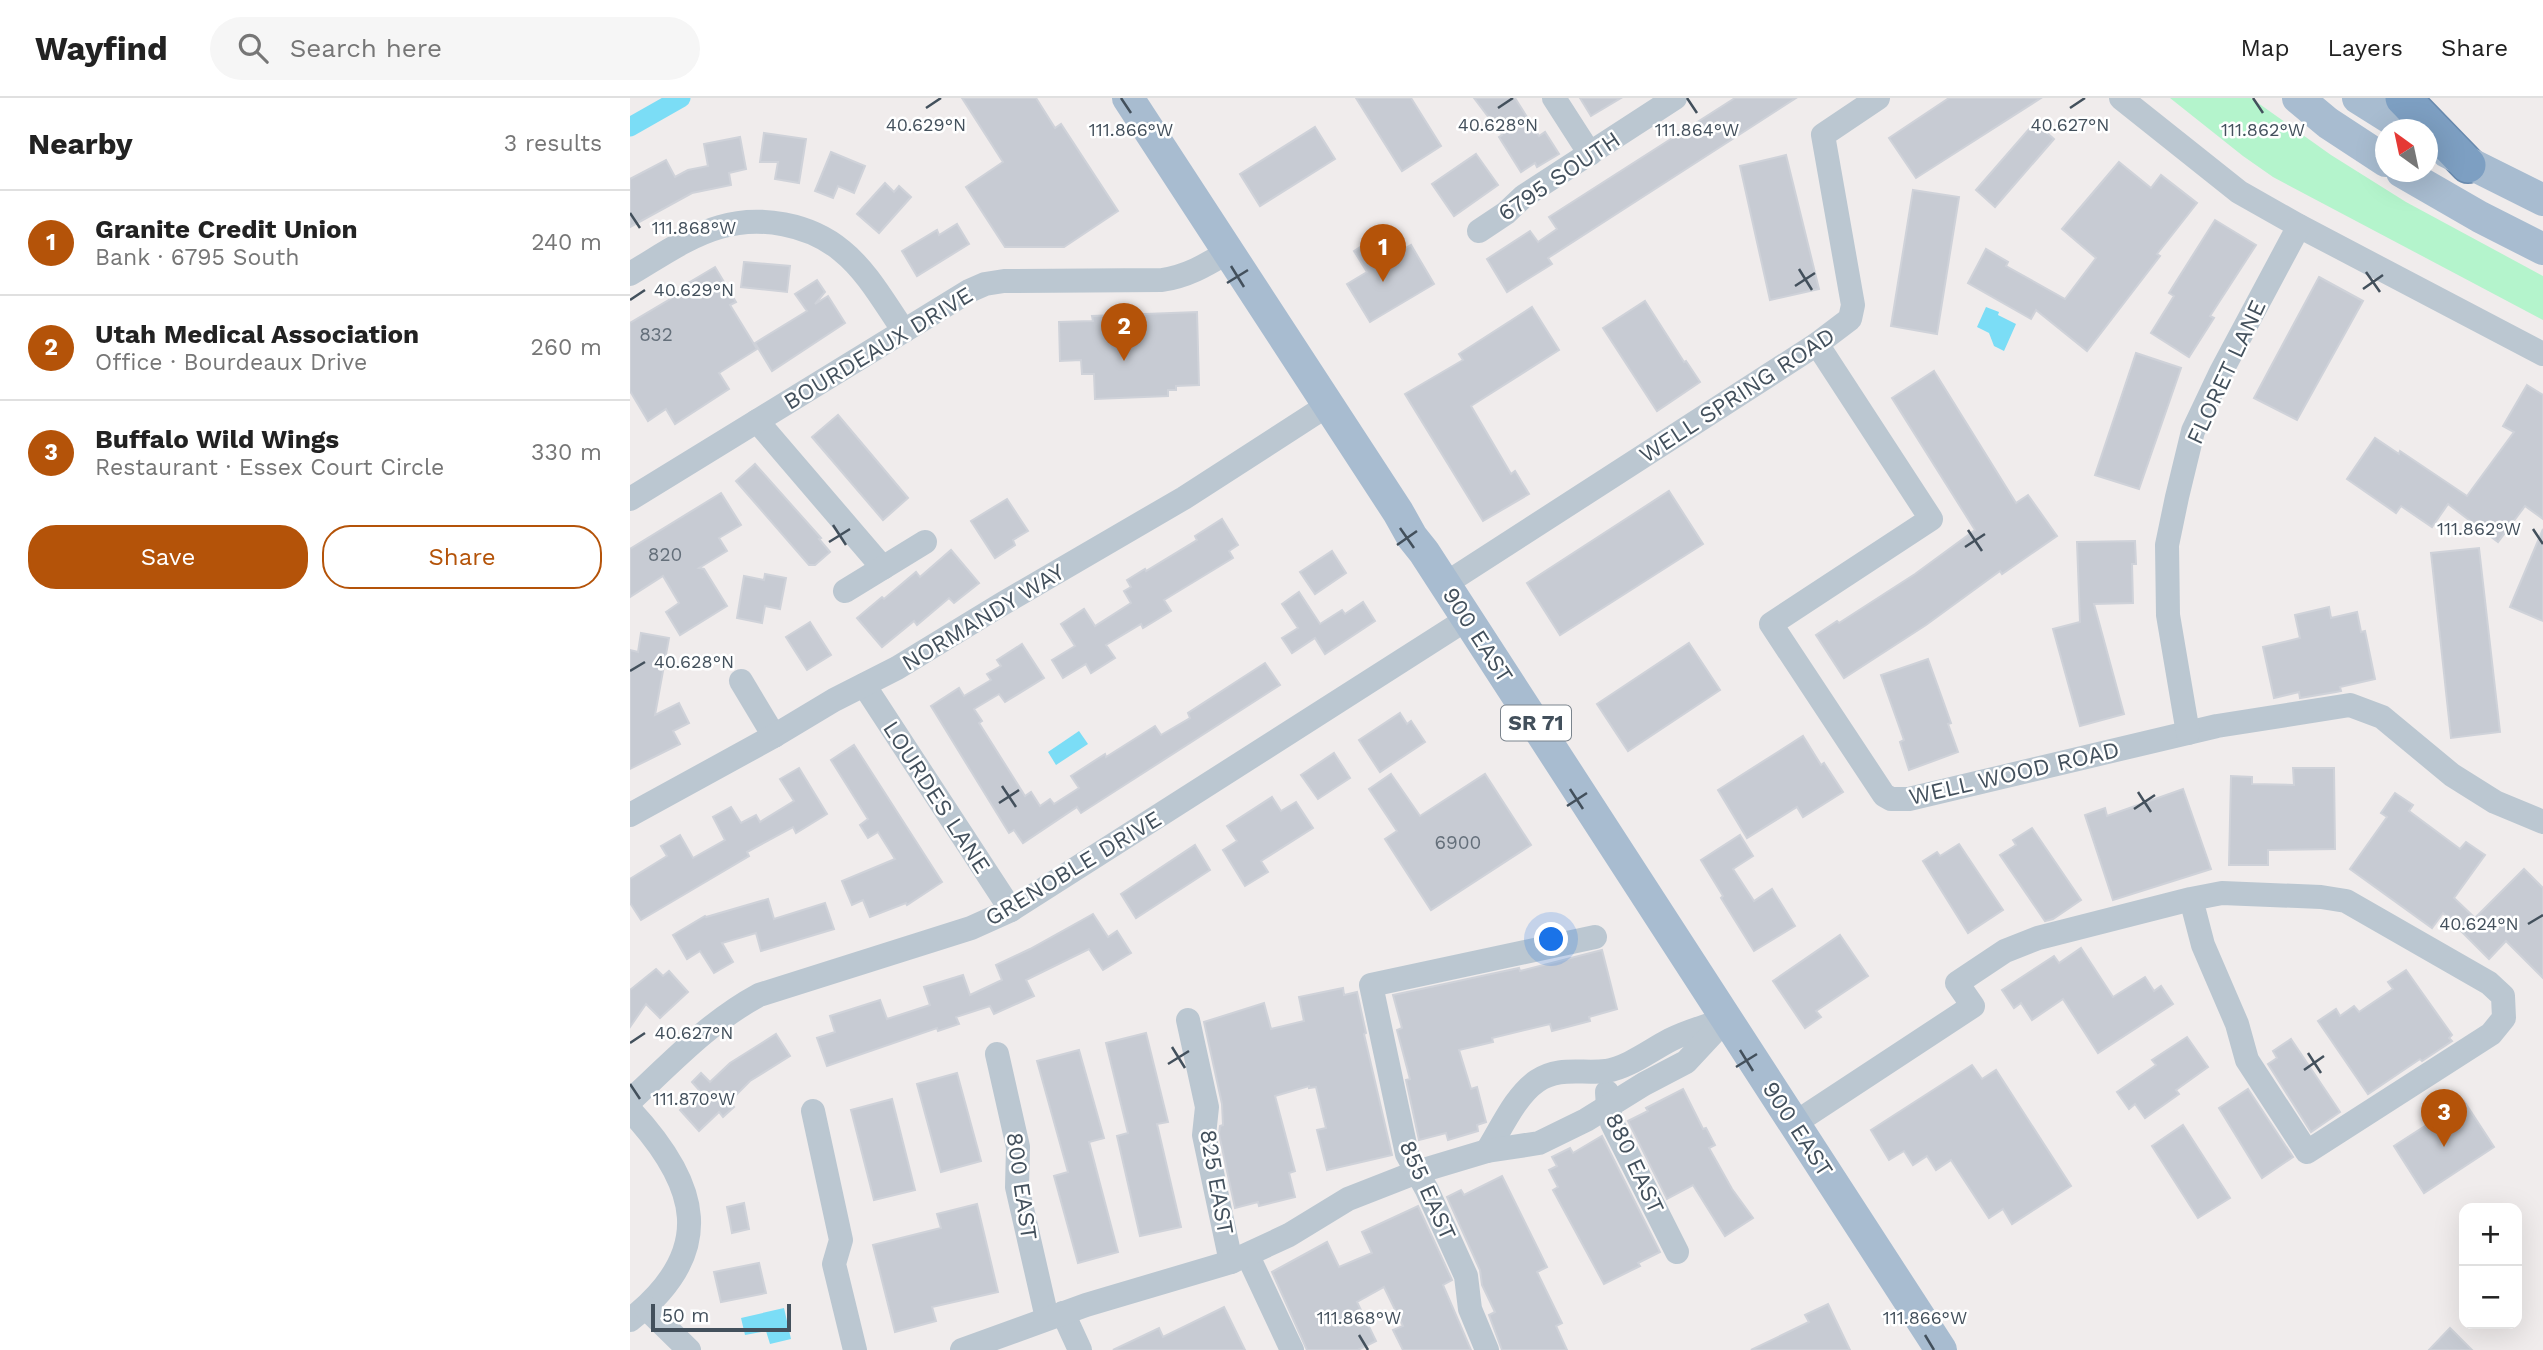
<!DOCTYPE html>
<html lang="en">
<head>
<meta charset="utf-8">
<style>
	body { margin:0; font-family:"Work Sans",sans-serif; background:#f6f6f6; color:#222 }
	.controls { position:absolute; right:21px; bottom:21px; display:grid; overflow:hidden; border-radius:14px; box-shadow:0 7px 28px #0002 }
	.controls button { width:63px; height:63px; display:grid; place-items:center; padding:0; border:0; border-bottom:2px solid #e0e0e0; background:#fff; color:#222; font:35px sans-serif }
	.compass { position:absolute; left:1745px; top:21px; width:63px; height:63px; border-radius:50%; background:#fff; box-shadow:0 7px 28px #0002; rotate:327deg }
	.scale { position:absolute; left:21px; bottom:18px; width:140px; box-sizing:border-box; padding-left:7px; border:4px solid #43505c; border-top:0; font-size:19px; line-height:24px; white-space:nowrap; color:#43505c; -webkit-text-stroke:5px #fff; paint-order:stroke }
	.you { position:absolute; left:922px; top:842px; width:24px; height:24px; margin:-18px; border:5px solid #fff; border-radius:50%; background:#1a73e8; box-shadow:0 0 0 10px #1a73e833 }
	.badge { display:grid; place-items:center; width:46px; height:46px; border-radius:50%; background:#b45309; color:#fff; font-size:23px; font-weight:700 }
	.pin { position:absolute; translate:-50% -58px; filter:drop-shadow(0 2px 4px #0008) }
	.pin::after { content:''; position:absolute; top:37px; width:24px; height:21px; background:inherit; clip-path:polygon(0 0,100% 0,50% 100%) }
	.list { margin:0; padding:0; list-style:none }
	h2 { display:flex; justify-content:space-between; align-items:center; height:91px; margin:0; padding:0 28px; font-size:30px }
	h2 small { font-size:23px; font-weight:400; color:#767676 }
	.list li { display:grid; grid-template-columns:46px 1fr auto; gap:21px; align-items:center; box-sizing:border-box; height:105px; padding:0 28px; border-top:2px solid #e0e0e0 }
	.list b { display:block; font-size:26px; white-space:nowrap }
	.list p { margin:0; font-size:23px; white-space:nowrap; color:#767676 }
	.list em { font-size:23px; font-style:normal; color:#767676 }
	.actions { display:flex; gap:14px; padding:21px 28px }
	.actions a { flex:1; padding:16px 0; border:2px solid #b45309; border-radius:28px; text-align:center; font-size:24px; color:#b45309 }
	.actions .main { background:#b45309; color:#fff }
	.icon { flex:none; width:38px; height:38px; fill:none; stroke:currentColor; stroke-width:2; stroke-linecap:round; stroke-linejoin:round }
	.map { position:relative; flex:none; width:1913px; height:1252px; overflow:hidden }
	header { display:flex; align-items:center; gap:42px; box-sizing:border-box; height:98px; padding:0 35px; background:#fff; border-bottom:2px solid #e0e0e0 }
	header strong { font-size:33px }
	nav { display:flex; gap:38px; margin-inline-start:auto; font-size:24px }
	.search { width:490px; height:63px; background:#f6f6f6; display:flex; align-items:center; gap:18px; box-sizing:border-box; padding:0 24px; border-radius:38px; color:#767676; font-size:26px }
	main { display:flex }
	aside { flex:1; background:#fff }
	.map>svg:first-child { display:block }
	.green { fill:#b4f4cc }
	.water { fill:#7bddf6 }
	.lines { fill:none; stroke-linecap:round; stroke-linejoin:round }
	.canal { stroke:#7bddf6; stroke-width:19 }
	.building { fill:#c7cbd3; stroke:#cfd2d9; stroke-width:2 }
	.highway-casing { stroke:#698aae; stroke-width:38 }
	.minor { stroke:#bbc7d1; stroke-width:24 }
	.major { stroke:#a8bcd0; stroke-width:32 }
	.highway { stroke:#7d9fc2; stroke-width:35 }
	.ticks { fill:none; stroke:#43505c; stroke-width:2.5 }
	.labels { text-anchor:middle; stroke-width:5; stroke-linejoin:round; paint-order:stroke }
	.number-label { font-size:19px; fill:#646f7a }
	.shield { fill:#fff; stroke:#7b848d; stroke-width:2 }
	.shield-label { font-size:21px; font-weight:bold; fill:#43505c }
	.street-label { font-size:23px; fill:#43505c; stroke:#fff }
	.ticks-label { font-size:18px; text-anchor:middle; fill:#43505c; stroke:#fff; stroke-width:5; stroke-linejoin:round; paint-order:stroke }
</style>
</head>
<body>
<header>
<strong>Wayfind</strong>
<div class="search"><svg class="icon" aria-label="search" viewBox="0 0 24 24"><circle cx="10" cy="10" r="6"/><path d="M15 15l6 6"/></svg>Search here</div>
<nav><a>Map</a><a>Layers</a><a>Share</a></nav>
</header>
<main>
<aside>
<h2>Nearby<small>3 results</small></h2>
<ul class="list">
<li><span class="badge">1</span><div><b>Granite Credit Union</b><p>Bank · 6795 South</p></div><em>240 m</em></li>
<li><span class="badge">2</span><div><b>Utah Medical Association</b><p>Office · Bourdeaux Drive</p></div><em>260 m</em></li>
<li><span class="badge">3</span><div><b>Buffalo Wild Wings</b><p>Restaurant · Essex Court Circle</p></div><em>330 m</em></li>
</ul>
<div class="actions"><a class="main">Save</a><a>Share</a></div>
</aside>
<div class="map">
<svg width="1913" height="1252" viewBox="0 0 1913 1252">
	<rect width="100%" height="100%" fill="#f0ecec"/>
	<!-- green -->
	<path class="green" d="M1540 0H1621L1701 57 1776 104 1913 178V222L1643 79 1613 58Z"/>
	<!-- water -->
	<g class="water">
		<path d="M1356 209 1369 214 1368 217 1386 226 1374 253 1364 248 1359 235 1347 229Z"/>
		<path d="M449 633 458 646 426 667 418 654Z"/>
		<path d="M154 1210 161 1241 140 1246 136 1233 115 1237 111 1220Z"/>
	</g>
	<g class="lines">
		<!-- canal -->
		<path class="canal" d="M0 29 51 0"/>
	</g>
	<!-- building -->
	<g class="building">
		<path d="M332 0H406L425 30 431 26 488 113 434 149H375L336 89 373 64Z"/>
		<path d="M726 0H781L811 48 772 73Z"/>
		<path d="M844 0H885L909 38 915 34 929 56 907 69 905 65 891 74 869 39 872 37Z"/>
		<path d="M950 0H991L961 18Z"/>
		<path d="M1105 0H1166L918 160 922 166 877 194 857 161 900 133 908 144 927 131 919 119Z"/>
		<path d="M1319 0H1411L1286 80 1259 40Z"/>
		<path d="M1405 24 1424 41 1365 109 1346 92Z"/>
		<path d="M685 29 705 61 630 108 610 76Z"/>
		<path d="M134 35 176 41 169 85 145 81 148 64H130Z"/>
		<path d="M110 39 116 71 99 75 101 87 62 95 0 129V81L36 62 45 79 58 72 78 68 74 46Z"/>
		<path d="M201 54 235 68 224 95 208 88 203 100 185 93Z"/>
		<path d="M846 56 868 87 824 118 802 86Z"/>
		<path d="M1156 57 1189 191 1140 202 1110 68Z"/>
		<path d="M1489 64 1521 90 1531 77 1567 105 1527 156 1530 158 1457 253 1406 212 1401 221 1338 185 1356 151 1378 164 1376 168 1435 201 1466 160 1432 131Z"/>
		<path d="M255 85 264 94 269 88 281 99 249 135 227 116Z"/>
		<path d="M1283 92 1329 99 1307 236 1261 228Z"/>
		<path d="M1585 122 1626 147 1580 218 1584 220 1559 259 1521 235 1544 198 1539 195Z"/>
		<path d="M327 126 339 146 287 178 272 153 307 132 309 137Z"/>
		<path d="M743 141 756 162 781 147 804 186 740 224 717 186 737 174 724 153Z"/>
		<path d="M114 164 160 168 157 194 111 189Z"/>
		<path d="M85 169 106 204 100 207 127 251 89 275 99 291 45 326 36 311 18 323 0 293V225L52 194 50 190Z"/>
		<path d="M1689 179 1733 203 1667 322 1624 300Z"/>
		<path d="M187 182 195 194 185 206 198 198 215 225 142 273 125 245 177 213 165 196Z"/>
		<path d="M1015 203 1054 264 1056 263 1070 284 1027 313 973 230Z"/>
		<path d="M902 209 929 252 841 308 881 376 885 373 899 396 853 423 775 296 833 262 829 256Z"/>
		<path d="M567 214 569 287 546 288V292H538V298L465 301 464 276H452L451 262 430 263 429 224 463 223 462 218Z"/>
		<path d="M1506 255 1551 270 1509 391 1465 377Z"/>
		<path d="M1304 273 1386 405 1398 397 1427 438 1372 476 1370 473 1296 527 1214 580 1186 537 1207 523 1209 525 1285 476 1345 432 1262 300Z"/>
		<path d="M1897 287 1913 297V421L1895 408 1868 444 1818 406 1802 429 1771 408 1766 415 1717 381 1745 340 1769 356 1770 353 1837 398 1884 334 1873 328Z"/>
		<path d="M208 317 278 400 253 422 182 339Z"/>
		<path d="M125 366 191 440 189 441 200 454 185 467H179L106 383Z"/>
		<path d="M1039 393 1073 446 930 537 897 485Z"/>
		<path d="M91 395 111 427 89 440 97 453 69 470 74 471 97 508 50 537 36 514 49 505 33 478 0 499V451Z"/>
		<path d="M377 401 398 433 383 442 385 447 365 460 341 423Z"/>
		<path d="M592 421 608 447 599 453 603 460 534 502 541 513 513 530 511 526 476 547 485 560 461 575 456 566 433 580 422 562 445 548 431 526 454 511 465 528 501 505 494 493 501 489 497 482 515 471 516 473 567 442 565 438Z"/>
		<path d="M1913 431V523L1880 509Z"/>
		<path d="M1505 443 1506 466H1502L1503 505 1464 506 1494 616 1450 628 1423 531 1450 524 1447 444Z"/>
		<path d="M1849 450 1870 634 1821 640 1801 455Z"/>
		<path d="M321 452 349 485 324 505 319 500 287 527 284 523 252 549 227 520 252 499 254 501 286 474 290 479Z"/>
		<path d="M702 453 716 475 685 496 670 474Z"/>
		<path d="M135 476 156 480 150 511 135 508 132 525 107 520 114 478 134 482Z"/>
		<path d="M669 494 690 526 712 512 715 516 733 504 745 523 695 556 685 540 662 555 652 540 668 530 652 506Z"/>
		<path d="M1699 509 1701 520 1727 514 1731 534 1735 533 1745 581 1710 589 1711 593 1706 594 1670 600 1669 594 1644 600 1633 549 1670 540 1665 517Z"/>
		<path d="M180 524 201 557 177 572 156 539Z"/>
		<path d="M11 535 39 540 25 617 49 605 59 625 43 633 50 646 0 671V552L8 554Z"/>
		<path d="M1059 545 1090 592 998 653 967 606Z"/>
		<path d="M392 546 414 580 375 604 369 596 344 611 352 623 349 625 395 698 401 694 410 708 420 701 424 706 449 690 441 678 475 656 476 659 525 628 531 637 560 620 558 615 635 565 650 587 451 715 447 709 393 745 384 732 379 735 301 608 329 590 334 598 361 582 357 576 371 568 367 562Z"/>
		<path d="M1298 561 1321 625 1318 626 1328 654 1279 672 1270 644 1274 642 1251 577Z"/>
		<path d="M770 615 777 626 781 623 795 644 750 674 729 642Z"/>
		<path d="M1173 638 1191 667 1194 665 1213 694 1173 719 1167 709 1117 740 1088 692Z"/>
		<path d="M224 647 312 784 277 807 276 805 240 819 233 802 222 807 212 783 265 761 248 734 238 740 230 727 238 721 201 662Z"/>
		<path d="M704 655 720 680 688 701 671 677Z"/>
		<path d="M169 670 197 716 166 735 163 729 117 754 119 758 11 822 0 805V781L37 758 31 748 50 737 63 760 95 742 83 719 101 709 111 725 126 717 130 724 164 703 150 681Z"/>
		<path d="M1663 670H1704L1705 751 1638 752V767H1599L1601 678 1622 679V686L1664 687Z"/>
		<path d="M761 676 790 718 855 676 901 747 801 812 755 741 767 733 739 691Z"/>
		<path d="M1553 691 1581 771 1483 802 1455 717 1475 710 1477 718Z"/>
		<path d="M1765 695 1783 707 1779 713 1830 751 1836 744 1855 757 1824 800 1845 820 1894 771 1913 790V880L1876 843 1859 861 1813 815 1802 830 1720 771 1757 719 1751 715Z"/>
		<path d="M642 699 651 713 666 704 683 730 631 763 638 774 615 788 593 752 607 743 597 728Z"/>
		<path d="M1402 730 1451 802 1423 821 1415 823 1370 757 1386 747 1383 742Z"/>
		<path d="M1110 737 1123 758 1103 771 1124 803 1142 791 1165 828 1124 853 1091 800 1093 798 1071 762Z"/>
		<path d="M1329 746 1373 812 1338 835 1293 763 1307 754 1310 758Z"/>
		<path d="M565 747 580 772 506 820 491 796Z"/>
		<path d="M138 801 144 821 195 805 204 831 131 853 126 835 92 845 103 864 84 875 70 853 57 861 43 837 75 818 76 819Z"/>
		<path d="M463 816 478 839 487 833 501 855 473 872 459 851 396 882 404 898 364 916 360 908 326 919 329 926 308 933 307 930 197 968 187 940 205 934 200 918 250 902 257 921 300 907 294 889 333 877 340 897 372 882 366 867 400 851Z"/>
		<path d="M1210 837 1238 878 1186 913 1191 919 1175 930 1143 883Z"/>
		<path d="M1451 850 1483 899 1515 879 1524 893 1531 888 1543 906 1468 955 1433 901 1402 922 1391 905 1384 910 1372 892 1424 858 1429 865Z"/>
		<path d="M972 852 987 911 959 919 960 923 922 933 920 926 862 940 863 944 829 952 841 991 847 989 856 1024 847 1027 848 1033 818 1042 816 1035 789 1042 776 982 780 981 767 932 772 930 763 897 889 870 890 873Z"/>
		<path d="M26 871 33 878 39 873 58 894 30 920 16 906 0 929V892Z"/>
		<path d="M1776 872 1822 937 1819 940 1822 943 1792 963 1790 961 1738 996 1688 923 1706 911 1710 918 1724 908 1729 914 1763 891 1758 884Z"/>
		<path d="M713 890 714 897 727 894 736 935 734 936 762 1057 697 1072 687 1032 696 1030 686 989 679 990V988L645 998 665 1073 659 1075 665 1099 629 1108 628 1104 605 1110 589 1036 590 1028 593 1027 592 1006 574 924 634 905 641 931 674 923 669 899Z"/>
		<path d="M516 935 538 1024 527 1026 551 1129 510 1138 487 1038 498 1035 476 945Z"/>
		<path d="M146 936 160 958 120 983 99 1004 104 1009 93 1019 89 1014 69 1033 50 1012 70 993 62 984 71 975 80 984 100 965Z"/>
		<path d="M1557 939 1578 969 1546 992 1549 996 1515 1020 1505 1006 1499 1011 1487 994 1526 967 1522 962Z"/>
		<path d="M1661 941 1710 1014 1681 1034 1638 966 1647 960 1643 953Z"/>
		<path d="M449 952 474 1040 459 1044 488 1154 448 1165 424 1078 438 1074 407 963Z"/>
		<path d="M1342 967 1352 981 1366 972 1441 1088 1382 1126 1373 1111 1359 1120 1321 1062 1306 1072 1297 1058 1283 1067 1274 1053 1259 1062 1241 1032Z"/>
		<path d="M327 975 351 1063 311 1074 287 986Z"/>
		<path d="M1053 991 1073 1031 1076 1030 1085 1047 1079 1050 1102 1091 1123 1120 1095 1138 1063 1087 1037 1101 998 1023 1018 1013 1016 1010Z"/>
		<path d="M1618 991 1663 1059 1632 1080 1589 1010Z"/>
		<path d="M262 1001 285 1092 244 1102 221 1012Z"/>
		<path d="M1834 1003 1864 1049 1794 1095 1764 1048Z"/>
		<path d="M1553 1027 1600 1100 1568 1120 1522 1048Z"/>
		<path d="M972 1038 1030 1154 1008 1165 1010 1168 974 1186 923 1092 928 1089 919 1072 927 1068 922 1059 940 1050 943 1055Z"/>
		<path d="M872 1078 917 1169 907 1174 932 1225 926 1228 937 1252H872L859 1217 865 1214 852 1187 850 1172 817 1099 831 1092 834 1097Z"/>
		<path d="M114 1105 119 1131 102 1135 97 1109Z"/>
		<path d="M347 1106 368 1194 302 1209 306 1223 265 1234 243 1147 311 1130 307 1116Z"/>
		<path d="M788 1108 822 1182 813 1187 841 1252H773L763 1232 773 1228 754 1189 727 1204 746 1243 728 1252H677L642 1174 697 1144 709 1169 742 1155 732 1134Z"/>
		<path d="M129 1165 136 1195 91 1204 84 1174Z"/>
		<path d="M1198 1206 1220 1252H1121L1179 1224 1175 1217Z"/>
		<path d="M594 1209 615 1252H483L529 1230 533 1239Z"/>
		<path d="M1820 1230 1842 1252H1799Z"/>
	</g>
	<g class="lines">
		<!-- highway casing -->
		<g class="highway-casing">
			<path id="highway" d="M1773 0 1838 67"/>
		</g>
		<!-- minor -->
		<g class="minor">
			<path d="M924 0 960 56"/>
			<path d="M1491 0 1609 94 1669 128 1913 256"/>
			<path d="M849 133 876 115 894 98 1045 0"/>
			<path d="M0 176C29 159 58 138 90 129 130 117 180 126 212 153 238 174 255 206 274 233"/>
			<path d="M1187 246 1301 421 1141 526 1254 697 1261 701H1279L1587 628 1720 607 1752 619 1822 677 1865 704 1913 724"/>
			<path d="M127 323 253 470"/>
			<path d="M0 401 339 193 355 186 374 183 532 182C558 178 576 167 598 154"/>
			<path d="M815 486 1187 246 1220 221 1223 207 1193 37 1248 0"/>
			<path d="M215 493 295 444"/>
			<path d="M111 583 144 638"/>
			<path d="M234 587 381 812"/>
			<path d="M1558 635 1538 517 1537 447 1547 399 1563 333 1591 274 1669 128"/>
			<path d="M0 717 144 638 204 602 267 570 372 506 554 400 698 307"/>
			<path d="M558 922 577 1009 574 1037 601 1164"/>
			<path d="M367 956 388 1049 387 1089 417 1220"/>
			<path d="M977 994 978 1009 982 1025 1047 1154"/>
			<path d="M0 1003C41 965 79 924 129 897L341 830 381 812 837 521"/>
			<path d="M0 1012C69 1086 88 1153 0 1222"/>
			<path d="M183 1013 211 1142 204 1166 225 1252"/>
			<path d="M1165 1025 1343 908 1327 885 1375 853 1408 840 1561 801 1592 795 1691 799 1716 803 1859 885 1873 898 1874 920 1861 936 1677 1054 1617 962 1607 926 1573 847 1561 801"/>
			<path d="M857 1053C871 1031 885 998 907 983 929 968 952 976 976 973 999 969 1019 953 1040 942 1055 934 1074 929 1090 923"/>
			<path d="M618 1158 662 1252"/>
			<path d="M16 1210 59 1252"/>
			<path d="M433 1215 450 1252"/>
			<path d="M332 1252 456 1207 601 1164 659 1137 718 1101 787 1074 857 1053 909 1045 956 1022 1014 986 1056 964 1096 921"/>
			<path d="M857 1252 840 1211 836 1178 797 1092 777 1056 741 887 965 839"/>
		</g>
		<!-- major -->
		<g class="major">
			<path d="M498 0 768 414 782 439 794 454 1311 1252"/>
			<path d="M1668 0 1698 25 1756 63"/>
			<path d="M1728 0 1779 32"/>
			<path d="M1817 54 1913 102"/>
			<path d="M1772 74 1850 119 1913 151"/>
		</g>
		<!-- highway -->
		<use href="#highway" class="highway"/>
	</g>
	<!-- ticks -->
	<path class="ticks" d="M491 0 501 15M1057 0 1067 15M1623 0 1633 15M296 10 311 0M868 10 883 0M1440 10 1455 0M0 115 10 130M601 168 614 189M1169 171 1182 192M1736 174 1750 194M597 185 618 172M1165 188 1185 175M1733 191 1753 177M0 202 15 192M203 427 216 447M770 430 784 450M1903 431 1913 446M1338 432 1352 453M199 444 220 431M767 447 787 433M1335 449 1355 436M0 573 15 564M372 688 386 709M940 691 953 711M1508 694 1521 714M369 705 389 692M937 708 957 695M1504 711 1525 697M1898 826 1913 817M0 945 15 935M542 949 555 970M1110 952 1123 973M1678 955 1691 975M538 966 559 953M1106 969 1127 956M1674 972 1694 958M0 986 10 1001M729 1237 738 1252M1295 1237 1304 1252"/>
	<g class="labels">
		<!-- number labels -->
		<g class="number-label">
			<text x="26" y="243">832</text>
			<text x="35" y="463">820</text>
			<text x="828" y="751">6900</text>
		</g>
		<!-- shield labels -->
		<rect class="shield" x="871" y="607.5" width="70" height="35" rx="5"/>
		<g class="shield-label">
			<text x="906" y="632">SR 71</text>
		</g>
		<!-- street labels -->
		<g class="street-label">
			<text transform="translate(929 78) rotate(-34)" y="8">6795 SOUTH</text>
			<text transform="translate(248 250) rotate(-31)" y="8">BOURDEAUX DRIVE</text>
			<text transform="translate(1596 274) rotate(-65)" y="8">FLORET LANE</text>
			<text transform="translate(1107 297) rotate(-33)" y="8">WELL SPRING ROAD</text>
			<text transform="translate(353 519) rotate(-31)" y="8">NORMANDY WAY</text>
			<text transform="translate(848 537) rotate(57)" y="8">900 EAST</text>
			<text transform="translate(1384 675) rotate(-13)" y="8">WELL WOOD ROAD</text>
			<text transform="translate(307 699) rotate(57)" y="8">LOURDES LANE</text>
			<text transform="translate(443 770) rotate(-31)" y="8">GRENOBLE DRIVE</text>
			<text transform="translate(1168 1031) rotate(57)" y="8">900 EAST</text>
			<text transform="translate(1005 1065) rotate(65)" y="8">880 EAST</text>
			<text transform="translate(587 1084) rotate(80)" y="8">825 EAST</text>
			<text transform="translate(392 1088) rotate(82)" y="8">800 EAST</text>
			<text transform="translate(798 1092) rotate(66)" y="8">855 EAST</text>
		</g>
	</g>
	<g class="ticks-label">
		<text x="296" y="33">40.629°N</text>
		<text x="868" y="33">40.628°N</text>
		<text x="1440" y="33">40.627°N</text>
		<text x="1633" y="38">111.862°W</text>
		<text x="501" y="38">111.866°W</text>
		<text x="1067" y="38">111.864°W</text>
		<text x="64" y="136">111.868°W</text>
		<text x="64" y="198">40.629°N</text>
		<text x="1849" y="437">111.862°W</text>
		<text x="64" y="570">40.628°N</text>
		<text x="1849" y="832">40.624°N</text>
		<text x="64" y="941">40.627°N</text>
		<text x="64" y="1007">111.870°W</text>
		<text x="729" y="1226">111.868°W</text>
		<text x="1295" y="1226">111.866°W</text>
	</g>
</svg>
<div class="controls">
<button>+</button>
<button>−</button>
</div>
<svg class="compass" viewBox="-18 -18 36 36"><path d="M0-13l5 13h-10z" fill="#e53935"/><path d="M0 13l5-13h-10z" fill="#767676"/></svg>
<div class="scale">50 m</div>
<div class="you"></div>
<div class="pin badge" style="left:753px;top:184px">1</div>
<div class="pin badge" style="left:494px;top:263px">2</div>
<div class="pin badge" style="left:1814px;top:1049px">3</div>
</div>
</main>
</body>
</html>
